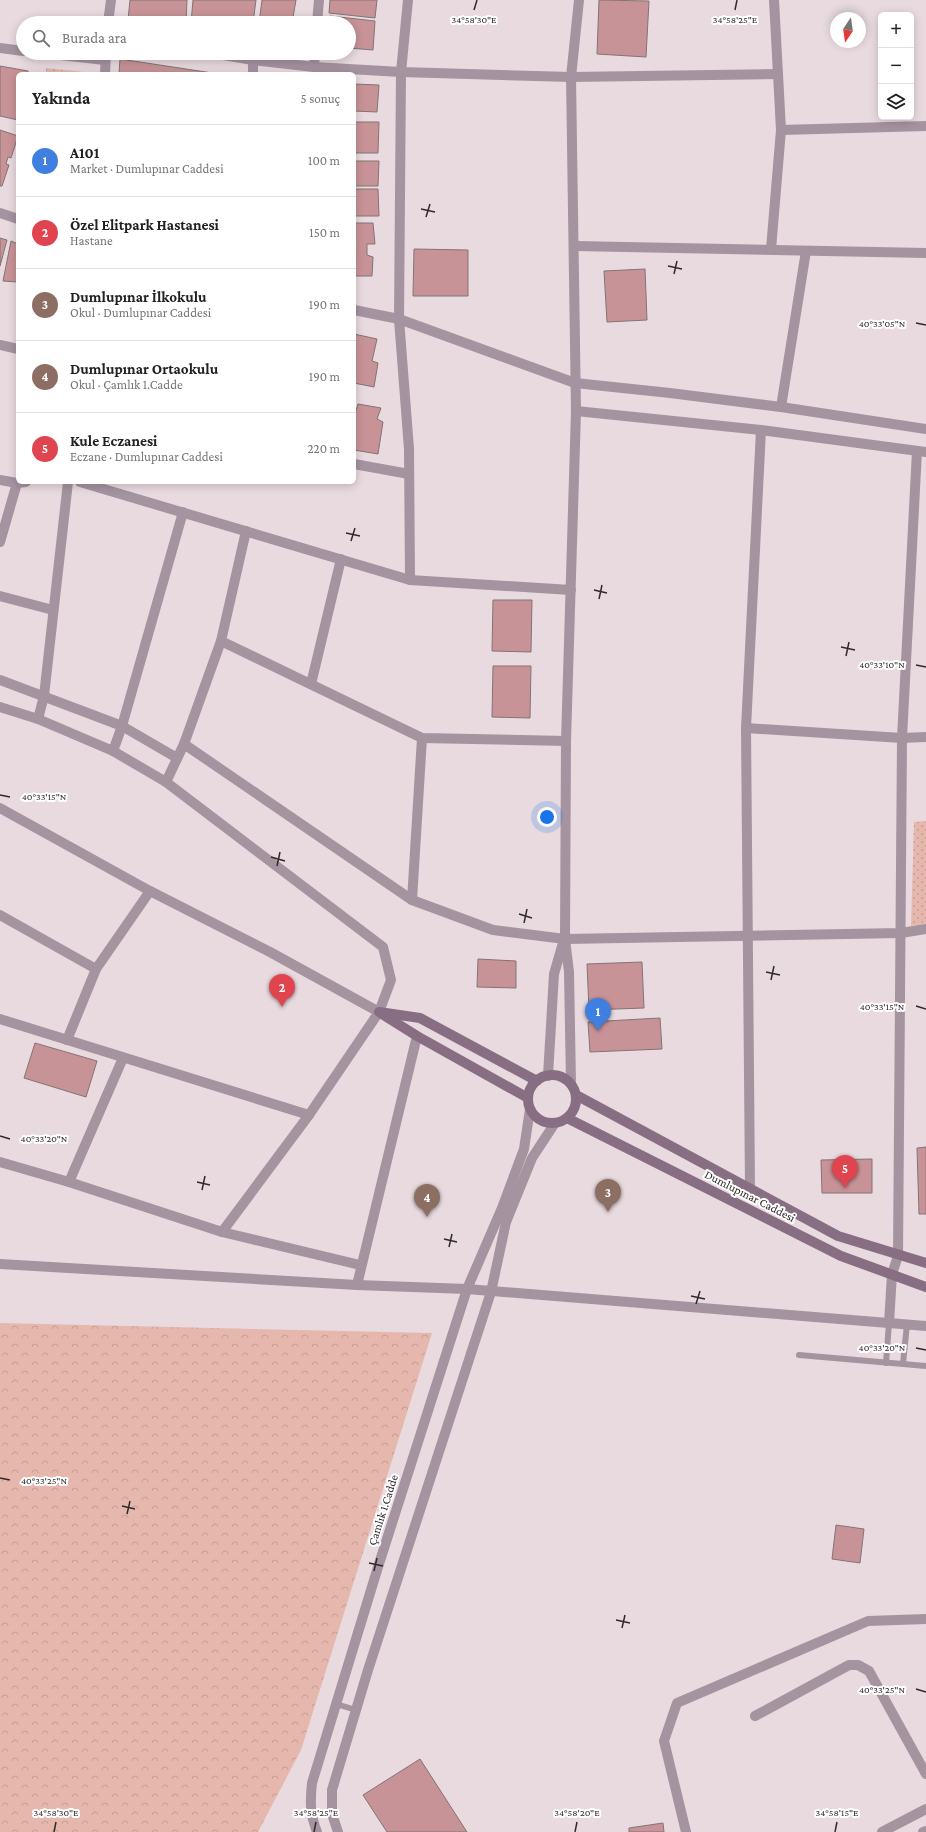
<!DOCTYPE html>
<html lang="tr">
<head>
<meta charset="utf-8">
<style>
	body { margin:0; font-family:"Crimson Pro",serif; background:#f2f2f2; color:#202124 }
	.controls { position:absolute; right:12px; top:12px; display:grid; overflow:hidden; border-radius:6px; box-shadow:0 2px 10px #0003 }
	.controls button { width:36px; height:36px; display:grid; place-items:center; padding:0; border:0; border-bottom:1px solid #e0e0e0; background:#fff; color:#202124; font:20px sans-serif }
	.compass { position:absolute; left:830px; top:12px; width:36px; height:36px; border-radius:50%; background:#fff; box-shadow:0 2px 10px #0003; rotate:193deg }
	.you { position:absolute; left:547px; top:817px; width:14px; height:14px; margin:-10px; border:3px solid #fff; border-radius:50%; background:#1a73e8; box-shadow:0 0 0 6px #1a73e833 }
	.badge { display:grid; place-items:center; width:26px; height:26px; border-radius:50%; background:#0f766e; color:#fff; font-size:13px; font-weight:700 }
	.pin { position:absolute; translate:-50% -33px; filter:drop-shadow(0 1px 2px #0008) }
	.pin::after { content:''; position:absolute; top:21px; width:14px; height:12px; background:inherit; clip-path:polygon(0 0,100% 0,50% 100%) }
	.list { margin:0; padding:0; list-style:none }
	h2 { display:flex; justify-content:space-between; align-items:center; height:52px; margin:0; padding:0 16px; font-size:17px }
	h2 small { font-size:13px; font-weight:400; color:#757577 }
	.list li { display:grid; grid-template-columns:26px 1fr auto; gap:12px; align-items:center; box-sizing:border-box; height:72px; padding:0 16px; border-top:1px solid #e0e0e0 }
	.list b { display:block; font-size:15px; white-space:nowrap }
	.list p { margin:0; font-size:13px; white-space:nowrap; color:#757577 }
	.list em { font-size:13px; font-style:normal; color:#757577 }
	.icon { flex:none; width:22px; height:22px; fill:none; stroke:currentColor; stroke-width:2; stroke-linecap:round; stroke-linejoin:round }
	.map { position:relative; flex:none; width:926px; height:1832px; overflow:hidden }
	.search { position:absolute; background:#fff; box-shadow:0 2px 10px #0003; left:16px; top:16px; width:340px; height:44px; display:flex; align-items:center; gap:10px; box-sizing:border-box; padding:0 14px; border-radius:22px; color:#757577; font-size:15px }
	.panel { position:absolute; background:#fff; box-shadow:0 2px 10px #0003; left:16px; top:72px; width:340px; height:412px; border-radius:6px }
	.map>svg:first-child { display:block }
	.grass { fill:url(#grass-dots) }
	.forest { fill:url(#forest-crowns) }
	.building { fill:#c89397; stroke:#817474 }
	.lines { fill:none; stroke-linecap:round; stroke-linejoin:round }
	.service { stroke:#a593a0; stroke-width:6 }
	.minor { stroke:#a593a0; stroke-width:10 }
	.tertiary { stroke:#a593a0; stroke-width:10 }
	.secondary { stroke:#886e82; stroke-width:10 }
	.ticks { fill:none; stroke:#302a2c; stroke-width:1.5 }
	.labels { text-anchor:middle; stroke-width:4; stroke-linejoin:round; paint-order:stroke }
	.street-label { font-size:12px; fill:#302a2c; stroke:#fff }
	.ticks-label { font-size:10px; text-anchor:middle; fill:#302a2c; stroke:#fff; stroke-width:4; stroke-linejoin:round; paint-order:stroke }
</style>
</head>
<body>
<div class="map">
<svg width="926" height="1832" viewBox="0 0 926 1832">
	<defs>
		<pattern id="grass-dots" width="8" height="8" patternUnits="userSpaceOnUse"><rect width="8" height="8" fill="#e6b8ad"/><path d="M2 2h.1M6 6h.1" fill="none" stroke="#c69e95" stroke-width="1.8" stroke-linecap="round"/></pattern>
		<pattern id="forest-crowns" width="20" height="18" patternUnits="userSpaceOnUse"><rect width="20" height="18" fill="#e6b8ad"/><path d="M2 6a3 3 0 1 1 6 0M12 15a3 3 0 1 1 6 0" fill="none" stroke="#c69e95"/></pattern>
	</defs>
	<rect width="100%" height="100%" fill="#e8dadf"/>
	<!-- grass -->
	<g class="grass">
		<path d="M46 68 93 73V74H46Z"/>
		<path d="M926 821V924L911 926 914 822Z"/>
	</g>
	<!-- forest -->
	<path class="forest" d="M0 1323 432 1333 301 1750 258 1832H0Z"/>
	<!-- building -->
	<g class="building">
		<path d="M130 0H187L186 23H155L128 20Z"/>
		<path d="M193 0H256L253 23H191Z"/>
		<path d="M262 0H296L292 23H259Z"/>
		<path d="M330 0H377L375 18 329 13Z"/>
		<path d="M599 0 649 1 646 57 597 54Z"/>
		<path d="M330 16 375 21 373 50 349 48V23H329Z"/>
		<path d="M120 59 219 74H119Z"/>
		<path d="M0 66 28 71V74H18V120L0 116Z"/>
		<path d="M354 84 379 85 377 112 354 111Z"/>
		<path d="M354 122H379L378 153H354Z"/>
		<path d="M0 130 18 136 11 158 8 157 6 164 9 165 2 186H0Z"/>
		<path d="M354 161H379L378 186H354Z"/>
		<path d="M354 189H378L379 216H354Z"/>
		<path d="M354 223H373L375 244H367V255L373 257 372 276H354Z"/>
		<path d="M0 238 7 240 0 266Z"/>
		<path d="M11 241 18 244V282L3 281Z"/>
		<path d="M414 249 468 250V296H413Z"/>
		<path d="M645 269 647 320 607 322 604 271Z"/>
		<path d="M354 334 377 339 372 361 378 363 374 387 354 383Z"/>
		<path d="M358 404 381 408 377 419 383 422 378 454 354 450V417Z"/>
		<path d="M493 600H532L531 652 492 651Z"/>
		<path d="M493 666H531L530 718 492 717Z"/>
		<path d="M478 959 516 961V988L477 987Z"/>
		<path d="M642 962 644 1008 589 1010 587 964Z"/>
		<path d="M660 1018 662 1049 590 1052 588 1022Z"/>
		<path d="M35 1043 97 1061 86 1097 24 1078Z"/>
		<path d="M926 1147V1214H919L917 1148Z"/>
		<path d="M872 1159V1193H822L821 1160Z"/>
		<path d="M836 1525 864 1529 860 1563 832 1559Z"/>
		<path d="M420 1759 467 1832H387L363 1795Z"/>
		<path d="M663 1823 664 1832H629V1828Z"/>
	</g>
	<g class="lines">
		<!-- service -->
		<g class="service">
			<path d="M799 1355 926 1366"/>
			<path d="M886 1363 889 1323"/>
			<path d="M903 1364 907 1324"/>
			<path d="M336 1704 356 1710"/>
		</g>
		<!-- minor -->
		<g class="minor">
			<path d="M408 0 401 72 399 319 409 449 410 580"/>
			<path d="M108 23 111 0"/>
			<path d="M317 23 319 0"/>
			<path d="M0 48 23 51"/>
			<path d="M43 53 105 60"/>
			<path d="M211 53 253 60 314 67 401 72 571 77 778 74"/>
			<path d="M314 67 315 53"/>
			<path d="M105 74 106 53"/>
			<path d="M253 74V60"/>
			<path d="M781 130 926 126"/>
			<path d="M575 246 926 253"/>
			<path d="M771 249 781 130 774 0"/>
			<path d="M0 345 18 349"/>
			<path d="M781 407 806 251"/>
			<path d="M354 464 409 474"/>
			<path d="M0 480 17 483 26 482"/>
			<path d="M80 482 410 580 571 590"/>
			<path d="M0 542 17 483"/>
			<path d="M0 596 53 610"/>
			<path d="M221 641 422 738 566 741"/>
			<path d="M0 680 122 726 177 758"/>
			<path d="M311 684 341 559"/>
			<path d="M38 719 44 696 68 482"/>
			<path d="M746 728 902 738 926 737"/>
			<path d="M184 744 412 900 493 930 565 939 901 933 926 929"/>
			<path d="M113 751 122 726 183 512"/>
			<path d="M166 782 184 744 221 641 246 531"/>
			<path d="M0 808 150 891 270 952 379 1012 309 1115 222 1232"/>
			<path d="M412 900 422 738"/>
			<path d="M0 915 96 969"/>
			<path d="M0 1019 309 1115"/>
			<path d="M67 1040 96 969 150 891"/>
			<path d="M0 1162 69 1182 222 1232 360 1265"/>
			<path d="M69 1182 123 1058"/>
			<path d="M750 1189 746 728 761 430"/>
			<path d="M357 1285 417 1036"/>
			<path d="M889 1323 892 1274 898 1256 902 738 917 451"/>
			<path d="M755 1716 849 1665H858L869 1671 926 1774"/>
			<path d="M686 1832 664 1741 677 1703 868 1621 926 1619"/>
		</g>
		<!-- tertiary -->
		<g class="tertiary">
			<path d="M0 213 18 219"/>
			<path d="M354 310 399 319 575 383 670 393 781 407 926 429"/>
			<path d="M576 411 761 430 926 452"/>
			<path d="M0 707 38 719 113 751 166 782 383 947 391 980 379 1012"/>
			<path d="M548 1076 554 974 563 943"/>
			<path d="M571 1084 569 972 565 939 566 741 576 411 571 77 579 0"/>
			<path d="M0 1264 357 1285 467 1289 926 1326"/>
			<path d="M317 1832C310 1815 310 1801 312 1783L378 1567 467 1289 502 1208 524 1149 530 1109"/>
			<path d="M338 1832 332 1814V1790L368 1670 491 1292 506 1222 532 1158 555 1123"/>
			<path d="M882 1832 926 1809"/>
			<path d="M923 1832 926 1831"/>
		</g>
		<!-- secondary -->
		<g class="secondary">
			<path d="M379 1012 420 1018 537 1081"/>
			<path d="M382 1014 417 1036 528 1098"/>
			<circle cx="552" cy="1099" r="24"/>
			<path d="M576 1095 838 1236 926 1263"/>
			<path d="M567 1118 841 1256 926 1287"/>
		</g>
	</g>
	<!-- ticks -->
	<path class="ticks" d="M474 10 477 0M735 10 737 0M421 209 435 212M426 217 430 204M668 266 682 269M674 274 677 261M916 323 926 325M346 533 360 536M351 541 355 528M594 590 607 593M599 599 602 585M841 647 855 650M846 656 849 642M916 665 926 667M0 795 10 797M271 857 285 861M277 866 280 852M519 914 532 918M524 923 527 909M766 972 780 975M771 980 774 966M916 1006 926 1009M0 1136 10 1139M197 1182 210 1185M202 1190 205 1176M444 1239 457 1242M449 1247 452 1234M691 1296 705 1299M696 1304 700 1291M916 1348 926 1350M0 1478 10 1480M122 1506 135 1509M127 1514 130 1501M369 1563 383 1566M374 1571 377 1558M616 1620 630 1623M622 1628 625 1615M916 1689 926 1692M54 1832 56 1822M314 1832 316 1822M575 1832 577 1822M835 1832 837 1822"/>
	<g class="labels">
		<!-- street labels -->
		<g class="street-label">
			<text transform="translate(750 1196) rotate(27)" y="4">Dumlupınar Caddesi</text>
			<text transform="translate(383 1510) rotate(-72)" y="4">Çamlık 1.Cadde</text>
		</g>
	</g>
	<g class="ticks-label">
		<text x="474" y="23">34°58'30"E</text>
		<text x="735" y="23">34°58'25"E</text>
		<text x="882" y="327">40°33'05"N</text>
		<text x="882" y="668">40°33'10"N</text>
		<text x="44" y="800">40°33'15"N</text>
		<text x="882" y="1010">40°33'15"N</text>
		<text x="44" y="1142">40°33'20"N</text>
		<text x="882" y="1351">40°33'20"N</text>
		<text x="44" y="1484">40°33'25"N</text>
		<text x="882" y="1693">40°33'25"N</text>
		<text x="56" y="1816">34°58'30"E</text>
		<text x="316" y="1816">34°58'25"E</text>
		<text x="577" y="1816">34°58'20"E</text>
		<text x="837" y="1816">34°58'15"E</text>
	</g>
</svg>
<div class="controls">
<button>+</button>
<button>−</button>
<button><svg class="icon" aria-label="layers" viewBox="0 0 24 24"><path d="M12 4l9 5-9 5-9-5zM3 14l9 5 9-5"/></svg></button>
</div>
<svg class="compass" viewBox="-18 -18 36 36"><path d="M0-13l5 13h-10z" fill="#e53935"/><path d="M0 13l5-13h-10z" fill="#757577"/></svg>
<div class="you"></div>
<div class="pin badge" style="left:598px;top:1031px;background:#3f7fe0">1</div>
<div class="pin badge" style="left:282px;top:1007px;background:#e0444e">2</div>
<div class="pin badge" style="left:608px;top:1212px;background:#8d6e63">3</div>
<div class="pin badge" style="left:427px;top:1217px;background:#8d6e63">4</div>
<div class="pin badge" style="left:845px;top:1188px;background:#e0444e">5</div>
<div class="search"><svg class="icon" aria-label="search" viewBox="0 0 24 24"><circle cx="10" cy="10" r="6"/><path d="M15 15l6 6"/></svg>Burada ara</div>
<section class="panel">
<h2>Yakında<small>5 sonuç</small></h2>
<ul class="list">
<li><span class="badge" style="background:#3f7fe0">1</span><div><b>A101</b><p>Market · Dumlupınar Caddesi</p></div><em>100 m</em></li>
<li><span class="badge" style="background:#e0444e">2</span><div><b>Özel Elitpark Hastanesi</b><p>Hastane</p></div><em>150 m</em></li>
<li><span class="badge" style="background:#8d6e63">3</span><div><b>Dumlupınar İlkokulu</b><p>Okul · Dumlupınar Caddesi</p></div><em>190 m</em></li>
<li><span class="badge" style="background:#8d6e63">4</span><div><b>Dumlupınar Ortaokulu</b><p>Okul · Çamlık 1.Cadde</p></div><em>190 m</em></li>
<li><span class="badge" style="background:#e0444e">5</span><div><b>Kule Eczanesi</b><p>Eczane · Dumlupınar Caddesi</p></div><em>220 m</em></li>
</ul>
</section>
</div>
</body>
</html>
